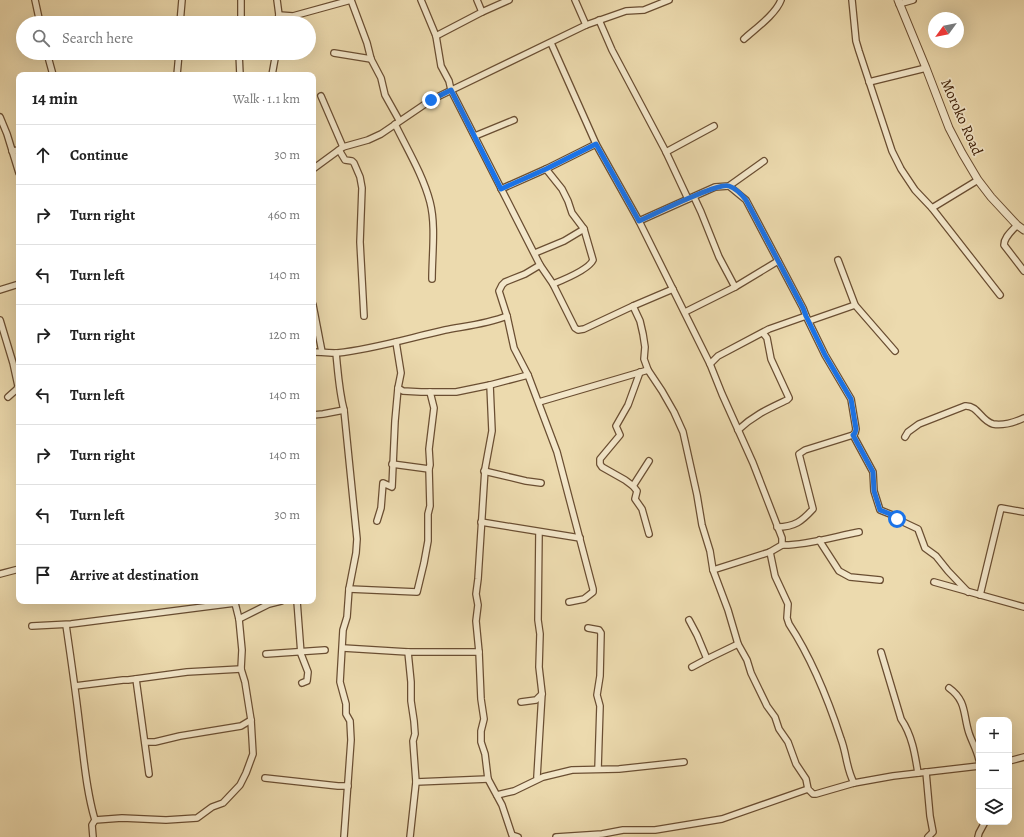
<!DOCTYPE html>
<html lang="en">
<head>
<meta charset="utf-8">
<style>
	body { margin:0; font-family:Alegreya,serif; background:#f2f2f2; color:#222 }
	.controls { position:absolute; right:12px; bottom:12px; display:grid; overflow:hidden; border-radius:8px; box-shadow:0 4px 16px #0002 }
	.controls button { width:36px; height:36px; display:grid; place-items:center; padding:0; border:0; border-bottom:1px solid #e0e0e0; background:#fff; color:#222; font:20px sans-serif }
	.compass { position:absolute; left:928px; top:12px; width:36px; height:36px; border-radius:50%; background:#fff; box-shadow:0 4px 16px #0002; rotate:237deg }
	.stop { position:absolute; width:12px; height:12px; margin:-9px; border:3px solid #1a73e8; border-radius:50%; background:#fff }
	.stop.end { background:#1a73e8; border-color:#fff; box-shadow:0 1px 4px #0008 }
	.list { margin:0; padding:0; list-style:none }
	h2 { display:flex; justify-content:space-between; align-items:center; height:52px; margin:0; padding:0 16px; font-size:17px }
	h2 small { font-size:13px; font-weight:400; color:#767676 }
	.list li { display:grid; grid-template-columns:26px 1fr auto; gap:12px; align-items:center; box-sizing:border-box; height:60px; padding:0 16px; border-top:1px solid #e0e0e0 }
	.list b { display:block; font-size:15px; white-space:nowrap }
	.list em { font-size:13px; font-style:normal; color:#767676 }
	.icon { flex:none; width:22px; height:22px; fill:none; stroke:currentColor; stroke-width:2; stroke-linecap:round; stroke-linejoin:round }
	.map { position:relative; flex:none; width:1024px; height:837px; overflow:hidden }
	.search { position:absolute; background:#fff; box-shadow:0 4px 16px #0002; left:16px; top:16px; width:300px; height:44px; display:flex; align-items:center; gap:10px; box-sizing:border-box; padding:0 14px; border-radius:22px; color:#767676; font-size:15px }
	.panel { position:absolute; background:#fff; box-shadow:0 4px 16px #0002; left:16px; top:72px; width:300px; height:532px; border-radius:8px }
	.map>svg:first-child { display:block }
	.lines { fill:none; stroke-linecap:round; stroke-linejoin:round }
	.minor-casing { stroke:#6a4e32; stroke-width:8 }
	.tertiary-casing { stroke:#6a4e32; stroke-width:9 }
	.minor { stroke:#f3e7ca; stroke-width:5.5 }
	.tertiary { stroke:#f3e7ca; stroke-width:7 }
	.route { stroke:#1a73e8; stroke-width:5 }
	.labels { text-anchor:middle; stroke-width:3.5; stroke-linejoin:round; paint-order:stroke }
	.street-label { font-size:15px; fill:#3e2008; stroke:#f3e7ca }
</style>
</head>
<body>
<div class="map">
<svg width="1024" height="837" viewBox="0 0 1024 837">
	<rect width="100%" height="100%" fill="#ecdaae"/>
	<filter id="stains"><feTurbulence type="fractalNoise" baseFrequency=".005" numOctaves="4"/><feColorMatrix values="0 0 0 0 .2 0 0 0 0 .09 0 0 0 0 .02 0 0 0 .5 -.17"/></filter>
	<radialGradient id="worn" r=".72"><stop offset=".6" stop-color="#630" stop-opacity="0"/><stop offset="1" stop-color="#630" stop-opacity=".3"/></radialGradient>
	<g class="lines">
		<!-- minor casing -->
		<g class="minor-casing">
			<g id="minor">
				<path d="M35 0 40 23"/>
				<path d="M277 0 279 15"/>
				<path d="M351 0 367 43 371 59 381 78 385 95 399 120"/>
				<path d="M421 0 436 36 441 66 449 81 451 90 540 265 553 284 575 328 578 330 584 329 633 306 673 289"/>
				<path d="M477 0 482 12"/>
				<path d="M575 0 586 25"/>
				<path d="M852 0 856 41 859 51 892 151 901 169 915 190 932 208 1000 295"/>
				<path d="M899 4 913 0"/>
				<path d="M599 20 612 50 666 152 688 199"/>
				<path d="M180 23 182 0"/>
				<path d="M241 23V0"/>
				<path d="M268 23 278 20 279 15 293 16 351 0"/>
				<path d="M436 36 482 12 509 0"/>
				<path d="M744 39C755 29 776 14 781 0"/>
				<path d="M551 43 596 144 639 221 710 364 722 394 753 463 782 538V545L770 552 713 570"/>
				<path d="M47 53 53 75"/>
				<path d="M239 53 240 75"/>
				<path d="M334 53 371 59"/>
				<path d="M177 75 179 53"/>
				<path d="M272 75 276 53"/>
				<path d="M869 82 926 68"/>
				<path d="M321 96 343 147"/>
				<path d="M0 117 7 134 19 173"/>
				<path d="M395 124C407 149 423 175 430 202 436 225 432 255 432 279"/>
				<path d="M475 136 514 120"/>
				<path d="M339 150 345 160 352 161 354 163 360 177 362 188 360 242 364 316"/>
				<path d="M12 151 19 150"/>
				<path d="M666 152 714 126"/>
				<path d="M313 169 343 147 368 140 381 134 431 100 586 25 626 11 644 10 669 0"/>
				<path d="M546 169 562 189 568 201 572 213 584 229 593 260C589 269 563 280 553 284"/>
				<path d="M729 186 746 200 803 308 806 316 825 355 851 399 856 429 855 433 853 435 805 450 799 454 813 509C802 521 795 527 777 527"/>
				<path d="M501 189 546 169 596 144"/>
				<path d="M694 197 701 212 719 257 735 287"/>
				<path d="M932 208 978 180"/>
				<path d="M639 221 715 187 729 186 764 161"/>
				<path d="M1017 225C1012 231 1004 237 1004 245L1024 271"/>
				<path d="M535 253 564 241 584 229"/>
				<path d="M838 260 855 305 895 351"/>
				<path d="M540 265 525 274 505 282 502 285 499 291 507 316 514 348 528 375 557 452 593 589V592L584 599 569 602"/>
				<path d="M0 290 19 284"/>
				<path d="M313 305 322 352"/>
				<path d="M633 306 640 321 643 334 645 347 644 359 648 370 662 391 674 412 683 432 697 495 702 525 710 551 713 570 728 610 738 644 747 660 751 673 767 706 775 717 779 729 788 742 796 764 806 779 808 789 813 794H816L854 783 893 776 979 766"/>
				<path d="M685 312 735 287 778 261"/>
				<path d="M0 320 13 363 18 386 17 389 8 397"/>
				<path d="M809 321 855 305"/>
				<path d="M396 342 401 373 398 388 403 391 421 392H456L490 385 528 375"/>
				<path d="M313 352C321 352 329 353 337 353 374 349 409 338 445 330 466 326 487 324 507 316"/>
				<path d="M336 353C338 372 339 391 344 410L357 539 356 553 349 589 347 617 343 630 340 682 346 704V714L350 721 351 740 344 837"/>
				<path d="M710 364 718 356 769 329 806 316"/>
				<path d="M640 372 628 405 616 426 620 435 600 459V464L602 467 625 480 633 486 637 491 635 499 642 509 649 534"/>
				<path d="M490 385 492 431 485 469 478 579 476 594 478 605 476 621 479 652 481 699 484 719 481 731V742L485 754 488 779 502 805 512 835 518 837"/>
				<path d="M539 402 648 370"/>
				<path d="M313 415 323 414 344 410"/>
				<path d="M738 430C754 415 768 409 787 400L789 398 771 359 767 338 763 333"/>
				<path d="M853 435 873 472 874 491 880 510 895 516 901 521 918 529 925 548 936 556 948 571 968 592"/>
				<path d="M905 437 908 432 919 424 965 406C978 405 981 421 993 424 1004 426 1015 422 1024 418"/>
				<path d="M392 464 429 469"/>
				<path d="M484 471 526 481 541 483"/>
				<path d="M633 486 649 461"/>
				<path d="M377 521 381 508 383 483 392 487 395 421 398 388"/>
				<path d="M481 522 580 538"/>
				<path d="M819 540 839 571 850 577 880 580"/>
				<path d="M782 545C804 546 837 536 859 532"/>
				<path d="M770 552 775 576 788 604 787 618 789 624C812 659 828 699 841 739 847 755 846 768 854 783"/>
				<path d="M0 574 19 569"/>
				<path d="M934 582 1024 607"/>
				<path d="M349 589 417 592 424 563 428 541V514L430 506 429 469 430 465 429 449 434 408 430 392"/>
				<path d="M980 595 1001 508 1024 512"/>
				<path d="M297 601 301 654 308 672 307 681 302 683"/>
				<path d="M239 619 269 604 281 601"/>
				<path d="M689 620 697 635 707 659"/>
				<path d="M66 625C71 659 76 694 80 729 84 759 86 790 95 820L92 825 93 837"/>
				<path d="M32 626 71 624 235 603 239 619 242 650 241 669 245 682 251 720 253 754 246 773 240 785 223 803 212 807 197 818 166 820 122 818 95 820"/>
				<path d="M588 628 599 630 601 633 600 676 597 695 600 706 598 769"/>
				<path d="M343 648 408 652H479"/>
				<path d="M408 652 411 682V701L414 721 415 734 413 741 416 782 410 837"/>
				<path d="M881 652 901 719C912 735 915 754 918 773"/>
				<path d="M266 654 325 650"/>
				<path d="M692 667 707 659 738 644"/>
				<path d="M136 679 149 774"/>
				<path d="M75 686 123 680H128L187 672 241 669"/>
				<path d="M949 688C967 701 963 715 969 733 972 742 977 750 979 760"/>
				<path d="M521 702 536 700 542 694"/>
				<path d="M145 742H155L180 736 241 726 251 720"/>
				<path d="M1009 761 1024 757"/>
				<path d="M926 772 930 816 933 832 928 837"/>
				<path d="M537 777 542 693 539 667 540 634 538 620 539 532"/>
				<path d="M265 778 338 786H348"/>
				<path d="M416 782 488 779"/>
				<path d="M497 795 514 791 543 777 572 770 619 769 684 762"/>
				<path d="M556 837 602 834 623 830H655L722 819 808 789"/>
				<path d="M978 837 979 833 985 822"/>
			</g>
		</g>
		<!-- tertiary casing -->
		<g class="tertiary-casing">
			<path id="tertiary" d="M898 0 926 68 949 128 962 153 978 180 991 197 1017 225 1024 230"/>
		</g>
		<!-- minor -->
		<use href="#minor" class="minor"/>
		<!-- tertiary -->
		<use href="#tertiary" class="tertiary"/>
	</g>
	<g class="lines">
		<!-- route -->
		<path class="route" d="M431 100 451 90 501 189 546 169 596 144 639 221C653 215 718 182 729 186 735 188 742 195 746 200L803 308 806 316 825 355 851 399 856 429 855 433 853 435 873 472 874 491 880 510 895 516 897 519"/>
	</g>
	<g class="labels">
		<!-- street labels -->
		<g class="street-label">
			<text transform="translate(962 117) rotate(66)" y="5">Moroko Road</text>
		</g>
	</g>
	<rect width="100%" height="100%" filter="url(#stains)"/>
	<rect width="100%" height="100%" fill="url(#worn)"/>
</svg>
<div class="controls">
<button>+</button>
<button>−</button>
<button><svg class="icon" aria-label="layers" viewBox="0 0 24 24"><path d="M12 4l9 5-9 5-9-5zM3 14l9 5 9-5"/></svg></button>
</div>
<svg class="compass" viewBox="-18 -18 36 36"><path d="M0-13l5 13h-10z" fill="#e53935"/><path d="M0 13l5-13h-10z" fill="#767676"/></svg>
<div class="stop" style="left:897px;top:519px"></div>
<div class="stop end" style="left:431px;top:100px"></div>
<div class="search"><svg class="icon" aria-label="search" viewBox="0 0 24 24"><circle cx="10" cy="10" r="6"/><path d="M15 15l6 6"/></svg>Search here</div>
<section class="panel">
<h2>14 min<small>Walk · 1.1 km</small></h2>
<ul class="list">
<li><svg class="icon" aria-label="ahead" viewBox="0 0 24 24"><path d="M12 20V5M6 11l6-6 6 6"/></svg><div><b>Continue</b></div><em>30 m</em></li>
<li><svg class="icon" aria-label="right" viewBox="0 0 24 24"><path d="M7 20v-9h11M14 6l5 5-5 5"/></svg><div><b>Turn right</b></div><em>460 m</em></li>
<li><svg class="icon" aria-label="left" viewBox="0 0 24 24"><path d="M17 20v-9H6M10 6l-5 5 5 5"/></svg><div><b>Turn left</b></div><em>140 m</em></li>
<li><svg class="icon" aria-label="right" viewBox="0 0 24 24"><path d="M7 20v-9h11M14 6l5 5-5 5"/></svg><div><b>Turn right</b></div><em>120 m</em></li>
<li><svg class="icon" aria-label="left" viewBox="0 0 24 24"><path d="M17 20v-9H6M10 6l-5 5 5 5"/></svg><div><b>Turn left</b></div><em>140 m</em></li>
<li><svg class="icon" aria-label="right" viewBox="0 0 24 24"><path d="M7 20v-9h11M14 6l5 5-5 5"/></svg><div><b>Turn right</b></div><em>140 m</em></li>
<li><svg class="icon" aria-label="left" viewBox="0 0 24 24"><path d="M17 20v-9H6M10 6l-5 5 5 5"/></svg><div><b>Turn left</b></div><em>30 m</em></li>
<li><svg class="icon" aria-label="arrive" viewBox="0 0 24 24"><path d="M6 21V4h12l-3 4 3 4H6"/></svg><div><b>Arrive at destination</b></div></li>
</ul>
</section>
</div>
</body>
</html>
